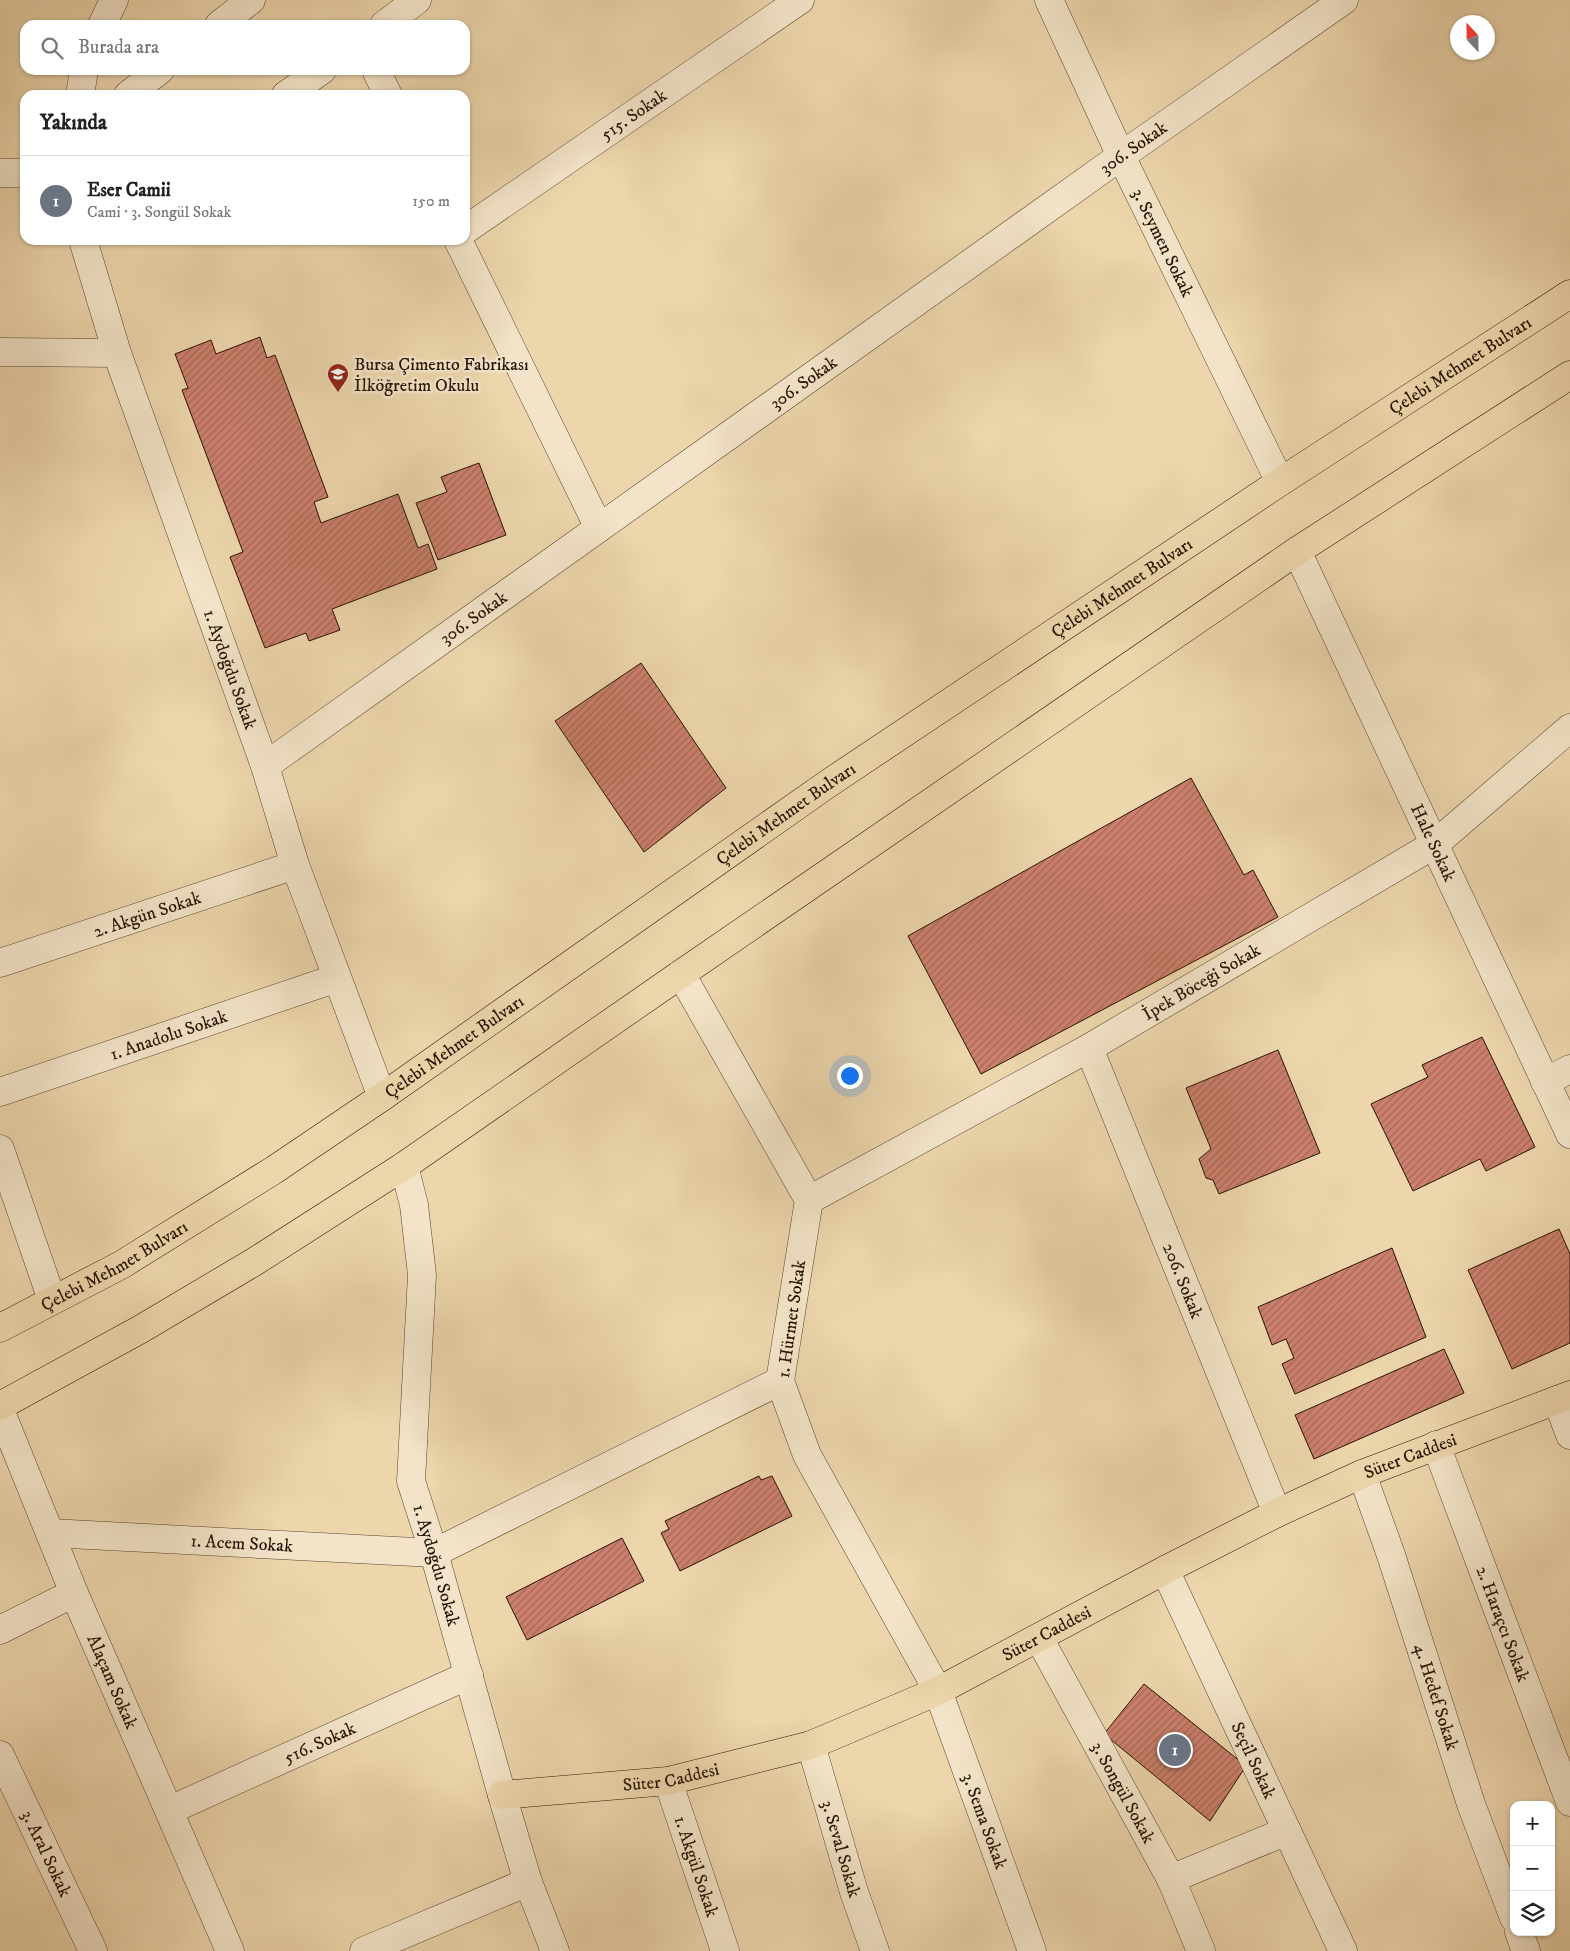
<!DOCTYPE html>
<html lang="tr">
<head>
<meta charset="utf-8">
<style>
	body { margin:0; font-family:"IM FELL DW Pica",serif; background:#f6f6f6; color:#222 }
	.controls { position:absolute; right:15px; bottom:15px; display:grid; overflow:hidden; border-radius:10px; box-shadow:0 1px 4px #0004 }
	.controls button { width:45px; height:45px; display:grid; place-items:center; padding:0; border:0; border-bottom:1px solid #e0e0e0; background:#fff; color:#222; font:25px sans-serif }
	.compass { position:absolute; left:1450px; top:15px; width:45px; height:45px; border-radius:50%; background:#fff; box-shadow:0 1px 4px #0004; rotate:338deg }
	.you { position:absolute; left:849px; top:1075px; width:18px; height:18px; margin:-12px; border:4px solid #fff; border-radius:50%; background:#1a73e8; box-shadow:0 0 0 8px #1a73e833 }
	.badge { display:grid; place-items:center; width:32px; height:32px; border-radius:50%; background:#2563eb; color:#fff; font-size:16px; font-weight:700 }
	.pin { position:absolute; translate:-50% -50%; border:2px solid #fff; box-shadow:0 1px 5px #0006 }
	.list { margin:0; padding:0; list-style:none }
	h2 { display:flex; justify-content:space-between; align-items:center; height:65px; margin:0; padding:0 20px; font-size:21px }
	h2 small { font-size:16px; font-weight:400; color:#767676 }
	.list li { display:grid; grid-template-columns:32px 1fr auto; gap:15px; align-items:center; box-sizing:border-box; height:90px; padding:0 20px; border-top:1px solid #e0e0e0 }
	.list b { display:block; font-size:19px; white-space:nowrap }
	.list p { margin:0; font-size:16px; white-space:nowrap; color:#767676 }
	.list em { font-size:16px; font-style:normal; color:#767676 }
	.icon { flex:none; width:28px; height:28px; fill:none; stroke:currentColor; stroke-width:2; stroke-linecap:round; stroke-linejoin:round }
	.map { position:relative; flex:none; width:1570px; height:1951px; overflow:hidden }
	.search { position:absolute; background:#fff; box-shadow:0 1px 4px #0004; left:20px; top:20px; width:450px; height:55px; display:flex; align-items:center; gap:12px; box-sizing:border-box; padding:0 18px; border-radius:15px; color:#767676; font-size:19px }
	.panel { position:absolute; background:#fff; box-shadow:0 1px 4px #0004; left:20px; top:90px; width:450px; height:155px; border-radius:15px }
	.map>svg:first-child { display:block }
	.building { fill:url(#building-hatch); stroke:#261203 }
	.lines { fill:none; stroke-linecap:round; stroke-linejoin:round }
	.minor-casing { stroke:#58432d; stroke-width:29 }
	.major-casing { stroke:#261203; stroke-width:29 }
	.minor { stroke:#f3e4c9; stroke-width:28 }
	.major { stroke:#edd6ac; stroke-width:28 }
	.labels { text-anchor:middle; stroke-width:5; stroke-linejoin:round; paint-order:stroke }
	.street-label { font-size:18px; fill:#261203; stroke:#f3e4c9 }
	.poi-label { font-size:18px; fill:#261203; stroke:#f3e4c9; text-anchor:start }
</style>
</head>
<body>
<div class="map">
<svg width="1570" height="1951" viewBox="0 0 1570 1951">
	<defs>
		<pattern id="building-hatch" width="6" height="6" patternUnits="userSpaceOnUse" patternTransform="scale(1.25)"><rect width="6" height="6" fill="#cc806d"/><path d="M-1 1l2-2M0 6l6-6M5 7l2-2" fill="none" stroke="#a56757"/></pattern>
	</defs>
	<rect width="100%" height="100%" fill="#edd6ac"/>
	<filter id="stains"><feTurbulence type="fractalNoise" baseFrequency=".004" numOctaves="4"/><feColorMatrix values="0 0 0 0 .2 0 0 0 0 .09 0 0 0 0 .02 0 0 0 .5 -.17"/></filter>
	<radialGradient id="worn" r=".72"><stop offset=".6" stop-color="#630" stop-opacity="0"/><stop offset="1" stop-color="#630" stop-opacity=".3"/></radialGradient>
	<!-- building -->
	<g class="building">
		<path d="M260 337 267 358 275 355 328 497 314 502 321 523 398 494 418 548 428 544 437 569 332 609 340 630 309 641 306 633 265 648 230 557 243 552 182 390 188 388 175 354 211 340 216 354Z"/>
		<path d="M479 463 506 535 438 560 416 503 447 492 441 477Z"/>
		<path d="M641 663 726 788 644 852 555 721Z"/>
		<path d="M1191 778 1244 875 1253 870 1278 917 981 1074 908 936Z"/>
		<path d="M1482 1037 1535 1147 1486 1171 1480 1159 1413 1191 1371 1104 1428 1077 1422 1065Z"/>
		<path d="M1278 1050 1320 1153 1219 1194 1213 1180 1206 1178 1199 1159 1211 1149 1186 1088Z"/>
		<path d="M1559 1229 1570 1254V1343L1512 1369 1468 1270Z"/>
		<path d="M1392 1248 1426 1337 1295 1394 1282 1364 1294 1358 1286 1339 1272 1345 1258 1307Z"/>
		<path d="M1444 1349 1464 1393 1314 1459 1295 1415Z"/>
		<path d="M759 1476 761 1480 772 1476 792 1516 680 1571 661 1533 669 1529 665 1521Z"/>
		<path d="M622 1538 644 1581 527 1640 506 1597Z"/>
		<path d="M1144 1684 1246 1766 1210 1821 1104 1734Z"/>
	</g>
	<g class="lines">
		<!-- minor casing -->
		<g class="minor-casing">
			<g id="minor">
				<path id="s1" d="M1049 0 1121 156 1280 482"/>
				<path d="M102 25 114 0"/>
				<path d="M219 25 251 0"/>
				<path d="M384 25 417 0"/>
				<path d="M376 70 388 95"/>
				<path d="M80 95 84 70"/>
				<path d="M128 95 160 70"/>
				<path d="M286 95 322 70"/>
				<path d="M0 173H25"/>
				<path id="s2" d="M465 230 800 0"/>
				<path id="s3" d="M83 240 117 353 265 766 295 865 382 1097"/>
				<path d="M458 240 599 528"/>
				<path d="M0 352 117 353"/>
				<path id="s4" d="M1297 551 1570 1134"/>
				<path id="s5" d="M265 766 1121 156 1344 0"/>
				<path id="s6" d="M0 963 295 865"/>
				<path id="s7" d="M681 974 809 1200 780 1381 807 1455 938 1691 1032 1951"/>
				<path id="s8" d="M1089 1048 1277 1513"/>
				<path d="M1545 1082 1570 1069"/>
				<path id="s9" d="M0 1092 337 978"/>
				<path d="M0 1149 52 1300"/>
				<path id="s10" d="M404 1166 414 1205 422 1275 411 1481 434 1553 502 1795 528 1882 555 1951"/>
				<path id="s11" d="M809 1200 1089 1048 1435 844 1570 728"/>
				<path d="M1557 1400 1570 1435"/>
				<path id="s12" d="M0 1410 74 1593 230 1951"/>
				<path id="s13" d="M1436 1445 1570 1802"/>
				<path id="s14" d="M1362 1474 1391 1555 1471 1804 1514 1918"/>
				<path id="s15" d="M50 1533 434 1553 780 1381"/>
				<path id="s16" d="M1165 1570 1343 1951"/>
				<path d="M0 1630 74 1593"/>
				<path id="s17" d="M1039 1638 1171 1879 1201 1951"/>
				<path id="s18" d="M811 1745 854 1892 875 1951"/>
				<path id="s19" d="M0 1755 93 1951"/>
				<path id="s20" d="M668 1781 725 1951"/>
				<path id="s21" d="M170 1810 469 1675"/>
				<path d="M1171 1879 1287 1831"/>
				<path d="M1519 1932 1526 1951"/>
				<path d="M364 1951 528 1882"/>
			</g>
		</g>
		<!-- major casing -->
		<g class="major-casing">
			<g id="major">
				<path id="s22" d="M0 1328 121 1265 274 1170 382 1097 829 783 1280 482 1570 294"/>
				<path d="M0 1406 141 1329 254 1262 404 1166 681 974 1297 551 1570 375"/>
				<path id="s23" d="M502 1795 668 1781 811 1745 938 1691 1165 1570 1277 1513 1362 1474 1570 1395"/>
			</g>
		</g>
		<!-- minor -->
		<use href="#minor" class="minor"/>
		<!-- major -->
		<use href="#major" class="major"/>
	</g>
	<!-- icons -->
	<defs>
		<g id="school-pin" transform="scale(1.125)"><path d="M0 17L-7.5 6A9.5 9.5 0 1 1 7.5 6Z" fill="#8f2418" stroke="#f3e4c9"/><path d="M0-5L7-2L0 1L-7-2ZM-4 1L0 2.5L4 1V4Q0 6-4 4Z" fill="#fff"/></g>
	</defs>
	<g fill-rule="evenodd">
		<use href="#school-pin" x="338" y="374"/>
	</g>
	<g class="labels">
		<!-- street labels -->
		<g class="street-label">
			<text dy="6" stroke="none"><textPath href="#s2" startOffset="204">515. Sokak</textPath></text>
			<text dy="6" stroke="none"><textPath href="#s5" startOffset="1066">306. Sokak</textPath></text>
			<text dy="6" stroke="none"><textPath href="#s1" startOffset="268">3. Seymen Sokak</textPath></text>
			<text dy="6" stroke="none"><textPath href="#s22" startOffset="1750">Çelebi Mehmet Bulvarı</textPath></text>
			<text dy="6" stroke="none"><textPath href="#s5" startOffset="661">306. Sokak</textPath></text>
			<text dy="6" stroke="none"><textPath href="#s22" startOffset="1345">Çelebi Mehmet Bulvarı</textPath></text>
			<text dy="6" stroke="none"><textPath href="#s5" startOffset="256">306. Sokak</textPath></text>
			<text dy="6" stroke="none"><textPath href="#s3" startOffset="454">1. Aydoğdu Sokak</textPath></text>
			<text dy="6" stroke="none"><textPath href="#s22" startOffset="940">Çelebi Mehmet Bulvarı</textPath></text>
			<text dy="6" stroke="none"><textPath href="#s4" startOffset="322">Hale Sokak</textPath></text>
			<text dy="6" stroke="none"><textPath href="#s6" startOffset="155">2. Akgün Sokak</textPath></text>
			<text dy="6" stroke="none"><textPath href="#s11" startOffset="449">İpek Böceği Sokak</textPath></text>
			<text dy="6" stroke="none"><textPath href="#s9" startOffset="178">1. Anadolu Sokak</textPath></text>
			<text dy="6" stroke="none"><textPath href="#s22" startOffset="535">Çelebi Mehmet Bulvarı</textPath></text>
			<text dy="6" stroke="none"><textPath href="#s22" startOffset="130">Çelebi Mehmet Bulvarı</textPath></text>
			<text dy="6" stroke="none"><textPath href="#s8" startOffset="251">206. Sokak</textPath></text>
			<text transform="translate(791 1319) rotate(-82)" y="6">1. Hürmet Sokak</text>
			<text dy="6" stroke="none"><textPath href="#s23" startOffset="980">Süter Caddesi</textPath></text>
			<text dy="6" stroke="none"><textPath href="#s15" startOffset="192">1. Acem Sokak</textPath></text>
			<text dy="6" stroke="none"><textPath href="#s10" startOffset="405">1. Aydoğdu Sokak</textPath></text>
			<text dy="6" stroke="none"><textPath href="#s13" startOffset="191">2. Haraçcı Sokak</textPath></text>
			<text dy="6" stroke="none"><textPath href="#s23" startOffset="575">Süter Caddesi</textPath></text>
			<text dy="6" stroke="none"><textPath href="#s12" startOffset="294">Alaçam Sokak</textPath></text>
			<text dy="6" stroke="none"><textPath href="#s14" startOffset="235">4. Hedef Sokak</textPath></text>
			<text dy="6" stroke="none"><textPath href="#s21" startOffset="164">516. Sokak</textPath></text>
			<text dy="6" stroke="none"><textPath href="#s16" startOffset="210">Seçil Sokak</textPath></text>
			<text dy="6" stroke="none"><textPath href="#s23" startOffset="170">Süter Caddesi</textPath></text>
			<text dy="6" stroke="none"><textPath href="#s17" startOffset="176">3. Songül Sokak</textPath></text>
			<text dy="6" stroke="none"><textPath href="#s7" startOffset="930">3. Sema Sokak</textPath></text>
			<text dy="6" stroke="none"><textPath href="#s18" startOffset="108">3. Seval Sokak</textPath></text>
			<text dy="6" stroke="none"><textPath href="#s19" startOffset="109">3. Aral Sokak</textPath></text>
			<text dy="6" stroke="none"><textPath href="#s20" startOffset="90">1. Akgül Sokak</textPath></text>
		</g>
		<!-- poi labels -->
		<g class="poi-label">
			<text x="354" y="370">Bursa Çimento Fabrikası<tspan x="354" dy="21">İlköğretim Okulu</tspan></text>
		</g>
	</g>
	<rect width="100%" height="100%" filter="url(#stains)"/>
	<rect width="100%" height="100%" fill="url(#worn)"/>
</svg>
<div class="controls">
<button>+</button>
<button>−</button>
<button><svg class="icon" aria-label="layers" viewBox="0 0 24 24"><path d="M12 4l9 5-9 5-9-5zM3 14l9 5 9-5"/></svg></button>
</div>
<svg class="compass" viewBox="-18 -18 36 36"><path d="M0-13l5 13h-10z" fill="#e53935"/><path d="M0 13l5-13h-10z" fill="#767676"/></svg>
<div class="you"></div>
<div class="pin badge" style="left:1175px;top:1750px;background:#6b7280">1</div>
<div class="search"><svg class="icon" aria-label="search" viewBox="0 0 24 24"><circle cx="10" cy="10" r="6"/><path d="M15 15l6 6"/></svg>Burada ara</div>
<section class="panel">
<h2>Yakında<small></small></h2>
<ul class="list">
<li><span class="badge" style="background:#6b7280">1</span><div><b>Eser Camii</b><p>Cami · 3. Songül Sokak</p></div><em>150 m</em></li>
</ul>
</section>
</div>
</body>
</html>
